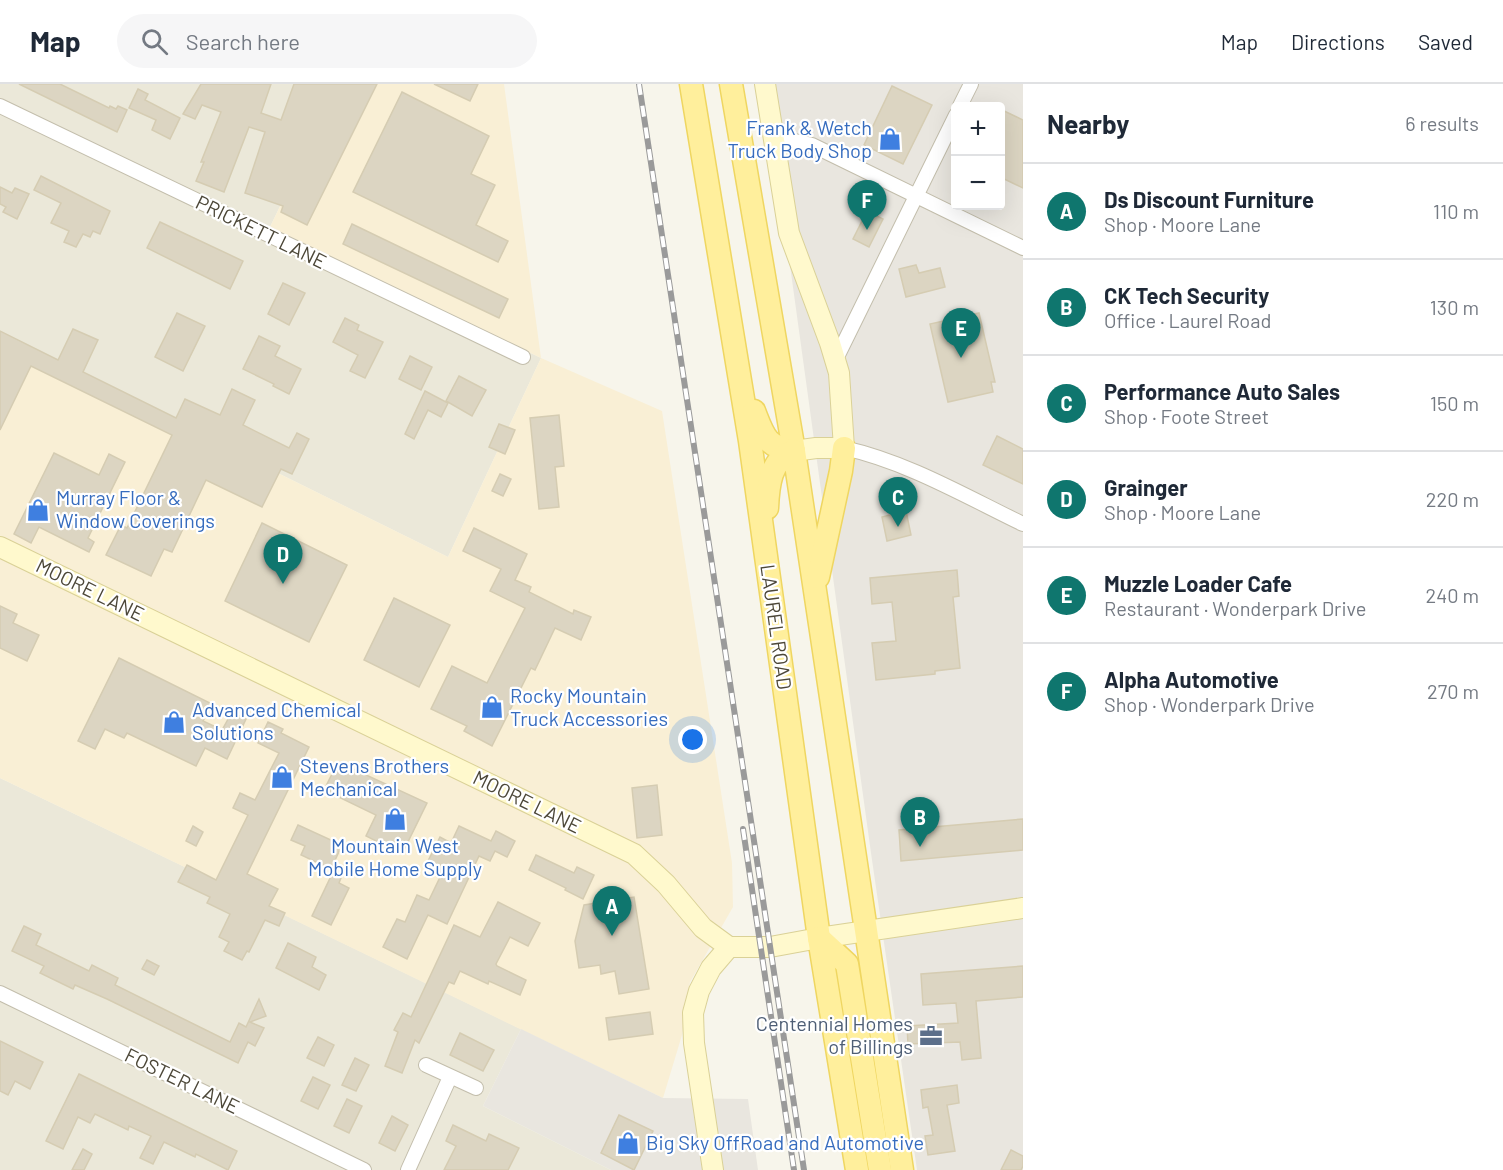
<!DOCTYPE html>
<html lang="en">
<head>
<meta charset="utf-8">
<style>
	body { margin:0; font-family:Barlow,sans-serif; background:#f6f6f7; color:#1f2937 }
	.controls { position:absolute; right:18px; top:18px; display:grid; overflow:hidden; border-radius:6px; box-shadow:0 6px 24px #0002 }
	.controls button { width:54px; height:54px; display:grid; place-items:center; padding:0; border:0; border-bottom:2px solid #e0e1e3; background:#fff; color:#1f2937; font:30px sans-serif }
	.you { position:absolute; left:693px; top:656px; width:21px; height:21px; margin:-15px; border:4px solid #fff; border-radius:50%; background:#1a73e8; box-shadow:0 0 0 9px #1a73e833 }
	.badge { display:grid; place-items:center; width:39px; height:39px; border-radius:50%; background:#0f766e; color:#fff; font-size:20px; font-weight:700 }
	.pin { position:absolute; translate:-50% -50px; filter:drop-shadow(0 2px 3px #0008) }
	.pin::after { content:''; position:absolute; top:32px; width:21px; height:18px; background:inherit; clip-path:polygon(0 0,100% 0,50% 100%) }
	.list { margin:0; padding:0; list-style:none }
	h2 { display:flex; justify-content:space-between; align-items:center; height:78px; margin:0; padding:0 24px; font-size:26px }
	h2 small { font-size:20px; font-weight:400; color:#747a83 }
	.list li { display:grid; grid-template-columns:39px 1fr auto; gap:18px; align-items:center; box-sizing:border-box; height:96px; padding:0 24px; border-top:2px solid #e0e1e3 }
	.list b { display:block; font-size:22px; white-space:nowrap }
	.list p { margin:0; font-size:20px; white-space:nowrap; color:#747a83 }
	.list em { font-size:20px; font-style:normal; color:#747a83 }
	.icon { flex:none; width:33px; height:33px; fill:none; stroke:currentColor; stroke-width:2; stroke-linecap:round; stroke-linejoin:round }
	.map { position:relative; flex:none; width:1023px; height:1086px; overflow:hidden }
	header { display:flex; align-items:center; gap:36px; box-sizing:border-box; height:84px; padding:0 30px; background:#fff; border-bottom:2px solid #e0e1e3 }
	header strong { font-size:28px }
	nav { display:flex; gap:33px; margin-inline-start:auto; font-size:21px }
	.search { width:420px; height:54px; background:#f6f6f7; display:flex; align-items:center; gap:15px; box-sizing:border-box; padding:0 21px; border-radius:33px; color:#747a83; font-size:22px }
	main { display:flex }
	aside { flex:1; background:#fff }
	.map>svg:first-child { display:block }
	.residential { fill:#ebe8d9 }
	.commercial { fill:#f9efd5 }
	.industrial { fill:#e9e6df; fill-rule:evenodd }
	.building { fill:#dcd5c2; stroke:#d5ccb2; stroke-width:1.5 }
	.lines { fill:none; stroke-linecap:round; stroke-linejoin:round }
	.street-casing { stroke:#c3beac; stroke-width:16 }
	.secondary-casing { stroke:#dad197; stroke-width:22 }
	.primary-casing { stroke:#efd661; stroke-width:25 }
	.street { stroke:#fff; stroke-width:14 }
	.secondary { stroke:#fff9cd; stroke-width:20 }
	.primary { stroke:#ffef9c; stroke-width:22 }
	.rail-casing { stroke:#9a9a9a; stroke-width:6 }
	.rail { stroke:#fff; stroke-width:4; stroke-dasharray:11; stroke-linecap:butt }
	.labels { text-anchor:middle; stroke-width:4.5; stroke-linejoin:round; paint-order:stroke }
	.shop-label { font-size:20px; fill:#366cbe; stroke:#fff; text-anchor:start }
	.street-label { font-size:20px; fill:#4c4738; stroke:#fff }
	.service-label { font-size:20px; fill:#4e5e75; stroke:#fff; text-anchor:end }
</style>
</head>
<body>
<header>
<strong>Map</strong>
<div class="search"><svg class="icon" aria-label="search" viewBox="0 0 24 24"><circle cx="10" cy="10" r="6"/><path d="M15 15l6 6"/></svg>Search here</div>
<nav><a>Map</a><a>Directions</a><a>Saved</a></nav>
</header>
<main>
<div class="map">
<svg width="1023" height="1086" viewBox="0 0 1023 1086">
	<rect width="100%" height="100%" fill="#f7f5eb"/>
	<!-- residential -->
	<g class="residential">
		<path d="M0 0H339L270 143 541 274 448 473 0 252Z"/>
		<path d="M0 694 521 945 483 1022 611 1086H0Z"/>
	</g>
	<!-- commercial -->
	<path class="commercial" d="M339 0H504L541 274 662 327 732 779 733 823 690 898 682 951 663 1014 0 694V252L448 473 541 274 270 143Z"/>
	<!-- industrial -->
	<g class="industrial">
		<path d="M765 0H1023V1086H917L871 769ZM956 22H1000V122H956Z"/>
		<path d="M521 945 663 1014 748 1015 758 1086H611L483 1022Z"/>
	</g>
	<!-- building -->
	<g class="building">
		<path d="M19 0H60L109 24 110 22 116 25 118 22 127 26 117 48Z"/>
		<path d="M201 0H271L261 29 281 36 294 0H377L307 141 281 128 283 122 245 109 265 48 249 43 224 108 196 97 204 78H201L221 28 202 21 195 35 183 30Z"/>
		<path d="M434 0H478L470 17Z"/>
		<path d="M892 2 932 21 903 80 864 61Z"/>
		<path d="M138 5 148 10 145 16 180 34 170 55 152 46 156 36 129 24Z"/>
		<path d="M402 8 489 52 471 90 495 101 476 141 508 157 498 178 353 108Z"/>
		<path d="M1000 25 1023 36V104L1000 93Z"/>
		<path d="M41 92 110 127 100 150 93 147 90 153 83 150 76 163 64 158 69 147 51 139 61 119 34 106Z"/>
		<path d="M0 103 12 109 15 104 29 110 17 135 3 128 6 123 0 120Z"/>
		<path d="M867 127 883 135 869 163 853 155Z"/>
		<path d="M160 138 243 177 230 205 147 164Z"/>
		<path d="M352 140 508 215 499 234 343 160Z"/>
		<path d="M916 181 919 189 940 184 945 203 906 213 899 185Z"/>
		<path d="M283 199 305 209 289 241 268 230Z"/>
		<path d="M177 229 205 242 183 287 155 273Z"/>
		<path d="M979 229 995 298H991L993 308 948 318 930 240Z"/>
		<path d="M345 234 359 241 357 246 383 258 365 294 350 287 358 271 333 258Z"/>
		<path d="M73 245 98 256 83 288 176 334 185 315 220 331 232 305 255 316 243 341 289 364 297 349 309 355 292 390 281 385 262 423 206 396 172 468 164 465 151 492 106 471 121 441 127 444 172 351 31 282 0 346V247L58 276Z"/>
		<path d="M259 252 280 262 275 272 301 285 289 310 273 302 274 300 243 285Z"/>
		<path d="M410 272 432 283 421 306 399 295Z"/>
		<path d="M459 292 486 306 472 332 446 317Z"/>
		<path d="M425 307 448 319 441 333 428 326 414 355 405 350Z"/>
		<path d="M559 331 564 382 555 383 559 423 539 425 530 334Z"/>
		<path d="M499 340 515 346 505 370 489 363Z"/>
		<path d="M997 352 1023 365V400L983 381Z"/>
		<path d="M54 369 99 391 109 370 125 378 88 454 94 458 89 468 39 443 31 459 14 450Z"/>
		<path d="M500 390 511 395 503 412 492 407Z"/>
		<path d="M906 427 911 451 887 457 882 433Z"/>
		<path d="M262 439 347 481 309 558 225 517Z"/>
		<path d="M474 444 527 470 515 496 531 503 529 508 573 530 574 526 591 533 581 556 555 544 535 586 531 584 492 662 464 647 467 642 431 625 452 582 487 599 525 524 490 507 501 485 463 467Z"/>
		<path d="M957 486 959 512 953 513 960 584 935 587V590L876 596 872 559 896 557 892 518 872 520 870 494Z"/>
		<path d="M394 514 450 541 419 603 364 576Z"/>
		<path d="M0 522 17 530 13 539 39 551 27 577 0 564Z"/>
		<path d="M119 574 212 620 203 637 222 646 232 628 246 635 227 675 205 664 196 682 127 649 124 654 105 645 95 665 78 657Z"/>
		<path d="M268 638 283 645 281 649 309 663 247 790 278 805 269 822 285 829 279 842 265 836 249 868 247 867 242 876 224 867 229 858 219 853 230 830 207 819 210 813 178 798 187 781 216 796 248 731 233 724 240 709 255 716 279 669 258 659Z"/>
		<path d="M338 678 427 719 402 770 366 752 376 731 324 706Z"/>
		<path d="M657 701 662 751 637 754 632 704Z"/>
		<path d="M1023 735V766L901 777 899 746Z"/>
		<path d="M298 741 342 761 331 785 301 771 305 762 291 756Z"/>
		<path d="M193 742 203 748 196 762 186 757Z"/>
		<path d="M459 742 491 757 496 747 515 757 507 773 495 767 490 777 479 772 447 840 428 831 407 875 383 863 397 835 405 838 417 811 429 816 442 789 426 781 440 753 451 759Z"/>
		<path d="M536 771 574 789 577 783 594 791 583 815 565 806 566 804 529 786Z"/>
		<path d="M332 790 341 794 339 799 349 804 331 841 312 832Z"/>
		<path d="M634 813 649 905 619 910 615 887 601 890 600 881 579 884 575 857 584 821Z"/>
		<path d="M498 818 540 839 528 862 510 853 496 880 497 882 526 896 520 911 489 897 488 900 460 887 454 900 449 898 419 959 415 956 402 989 385 982 398 948 394 946 403 929 411 933 454 841 480 853Z"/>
		<path d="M24 842 41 850 36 861 89 887 92 881 118 894 115 901 230 958 239 939 246 943 259 915 266 932 250 938 264 944 255 962 248 958 238 979 107 915 75 901 73 905 40 889 44 882 12 867Z"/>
		<path d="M288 859 316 873 312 883 326 891 319 906 276 884Z"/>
		<path d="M147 876 159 882 154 891 142 885Z"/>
		<path d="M1023 882V913L976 917 981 974 962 976 960 958 908 960 907 942 958 939 956 919 923 921 921 890Z"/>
		<path d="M650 928 653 950 609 956 606 934Z"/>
		<path d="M460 949 494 966 483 987 450 971Z"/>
		<path d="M318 953 334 961 324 982 307 974Z"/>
		<path d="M0 957 43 978 30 1005 15 997 8 1011 0 1007Z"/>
		<path d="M355 974 369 981 356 1007 342 1001Z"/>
		<path d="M79 990 237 1067 228 1086 196 1070 195 1073 164 1058 153 1080 140 1074 151 1052 129 1042 128 1046 95 1030 90 1039 78 1033 63 1065 46 1057Z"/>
		<path d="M313 993 330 1001 318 1025 301 1017Z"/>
		<path d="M957 1001 959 1019 947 1021 955 1067 928 1071 925 1052 933 1051 928 1023 923 1024 921 1006Z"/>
		<path d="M347 1015 362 1022 349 1049 334 1042Z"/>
		<path d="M619 1031 653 1047 634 1086 601 1069Z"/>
		<path d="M392 1032 408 1041 395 1067 379 1059Z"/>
		<path d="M453 1041 486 1057 489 1050 519 1064 508 1086H444L456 1062 446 1057Z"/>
		<path d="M83 1065 92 1070 84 1086H72Z"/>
		<path d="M1011 1066 1023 1072V1082L1021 1086H1001Z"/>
	</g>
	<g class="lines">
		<!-- street casing -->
		<g class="street-casing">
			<g id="street">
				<path d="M0 22 523 273"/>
				<path d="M960 22 971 0"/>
				<path d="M774 58 795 57 812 61 1023 164"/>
				<path d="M836 275 956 31"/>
				<path d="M844 364C907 378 965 412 1023 440"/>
				<path d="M0 909 364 1086"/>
				<path d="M426 981 476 1004"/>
				<path d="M408 1086 450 993"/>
			</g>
		</g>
		<!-- secondary casing -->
		<g class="secondary-casing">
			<g id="secondary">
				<path d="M765 0 789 149 830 259 839 289 844 364H816L794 367"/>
				<path d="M0 463 634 770 666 800 703 844 729 863H770L819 854 1023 824"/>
				<path d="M713 1086 694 959 693 929 699 907 711 884 729 863"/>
			</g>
		</g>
		<!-- primary casing -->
		<g class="primary-casing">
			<g id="primary">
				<path d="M691 0 750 357 819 854 857 1086"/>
				<path d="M731 0 794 367 902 1086"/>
				<path d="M754 327C763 350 766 364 794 367"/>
				<path d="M767 424C768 402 770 375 794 367"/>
				<path d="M818 493 841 387 844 364"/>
				<path d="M819 854 847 880 880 1086"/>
			</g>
		</g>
		<!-- street -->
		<use href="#street" class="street"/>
		<!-- secondary -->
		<use href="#secondary" class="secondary"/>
		<!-- primary -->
		<use href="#primary" class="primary"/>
		<!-- rail casing -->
		<g class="rail-casing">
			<g id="rail">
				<path d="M639 0 804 1086"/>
				<path d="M743 745 794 1086"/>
			</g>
		</g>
		<!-- rail -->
		<use href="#rail" class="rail"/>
	</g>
	<!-- icons -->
	<defs>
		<g id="shop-bare" transform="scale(1.8)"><path d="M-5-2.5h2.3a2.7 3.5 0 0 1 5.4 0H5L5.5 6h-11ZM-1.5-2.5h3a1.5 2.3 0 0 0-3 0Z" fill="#3f7fe0" stroke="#fff" stroke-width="2.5" paint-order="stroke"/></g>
		<g id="office-bare" transform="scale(1.8)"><path d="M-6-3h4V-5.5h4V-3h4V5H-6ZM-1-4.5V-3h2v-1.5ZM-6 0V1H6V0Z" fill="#5c6f8a" stroke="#fff" stroke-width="2.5" paint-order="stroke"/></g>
	</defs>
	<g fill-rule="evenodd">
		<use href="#shop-bare" x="890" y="55"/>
		<use href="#shop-bare" x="38" y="426"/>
		<use href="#shop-bare" x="492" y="623"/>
		<use href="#shop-bare" x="174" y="638"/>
		<use href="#shop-bare" x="282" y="693"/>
		<use href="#shop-bare" x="395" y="735"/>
		<use href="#office-bare" x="931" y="952"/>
		<use href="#shop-bare" x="628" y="1059"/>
	</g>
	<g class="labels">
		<!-- shop labels -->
		<g class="shop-label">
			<text x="872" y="51" text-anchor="end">Frank &amp; Wetch<tspan x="872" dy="23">Truck Body Shop</tspan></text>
			<text x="56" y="421">Murray Floor &amp;<tspan x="56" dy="23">Window Coverings</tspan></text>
			<text x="510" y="619">Rocky Mountain<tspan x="510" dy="23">Truck Accessories</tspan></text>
			<text x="192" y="633">Advanced Chemical<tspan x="192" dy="23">Solutions</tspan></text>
			<text x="300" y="689">Stevens Brothers<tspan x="300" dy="23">Mechanical</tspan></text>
			<text x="395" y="769" text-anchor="middle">Mountain West<tspan x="395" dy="23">Mobile Home Supply</tspan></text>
			<text x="646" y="1066">Big Sky OffRoad and Automotive</text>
		</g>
		<!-- street labels -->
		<g class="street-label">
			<text transform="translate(261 148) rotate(26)" y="7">PRICKETT LANE</text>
			<text transform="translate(90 506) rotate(26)" y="7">MOORE LANE</text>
			<text transform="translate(776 543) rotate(82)" y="7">LAUREL ROAD</text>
			<text transform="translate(527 718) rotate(26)" y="7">MOORE LANE</text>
			<text transform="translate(182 997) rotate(26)" y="7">FOSTER LANE</text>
		</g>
		<!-- service labels -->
		<g class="service-label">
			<text x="913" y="947">Centennial Homes<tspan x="913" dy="23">of Billings</tspan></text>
		</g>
	</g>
</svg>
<div class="controls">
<button>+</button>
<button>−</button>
</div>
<div class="you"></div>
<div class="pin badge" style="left:612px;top:852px">A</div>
<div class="pin badge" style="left:920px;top:763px">B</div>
<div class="pin badge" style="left:898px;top:443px">C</div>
<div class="pin badge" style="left:283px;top:500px">D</div>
<div class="pin badge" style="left:961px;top:274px">E</div>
<div class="pin badge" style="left:867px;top:146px">F</div>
</div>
<aside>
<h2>Nearby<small>6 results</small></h2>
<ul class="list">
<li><span class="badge">A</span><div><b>Ds Discount Furniture</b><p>Shop · Moore Lane</p></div><em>110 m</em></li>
<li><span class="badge">B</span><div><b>CK Tech Security</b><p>Office · Laurel Road</p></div><em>130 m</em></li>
<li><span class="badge">C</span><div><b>Performance Auto Sales</b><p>Shop · Foote Street</p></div><em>150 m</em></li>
<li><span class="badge">D</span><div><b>Grainger</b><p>Shop · Moore Lane</p></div><em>220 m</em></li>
<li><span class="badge">E</span><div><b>Muzzle Loader Cafe</b><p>Restaurant · Wonderpark Drive</p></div><em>240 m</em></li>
<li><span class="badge">F</span><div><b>Alpha Automotive</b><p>Shop · Wonderpark Drive</p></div><em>270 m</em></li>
</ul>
</aside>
</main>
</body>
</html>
